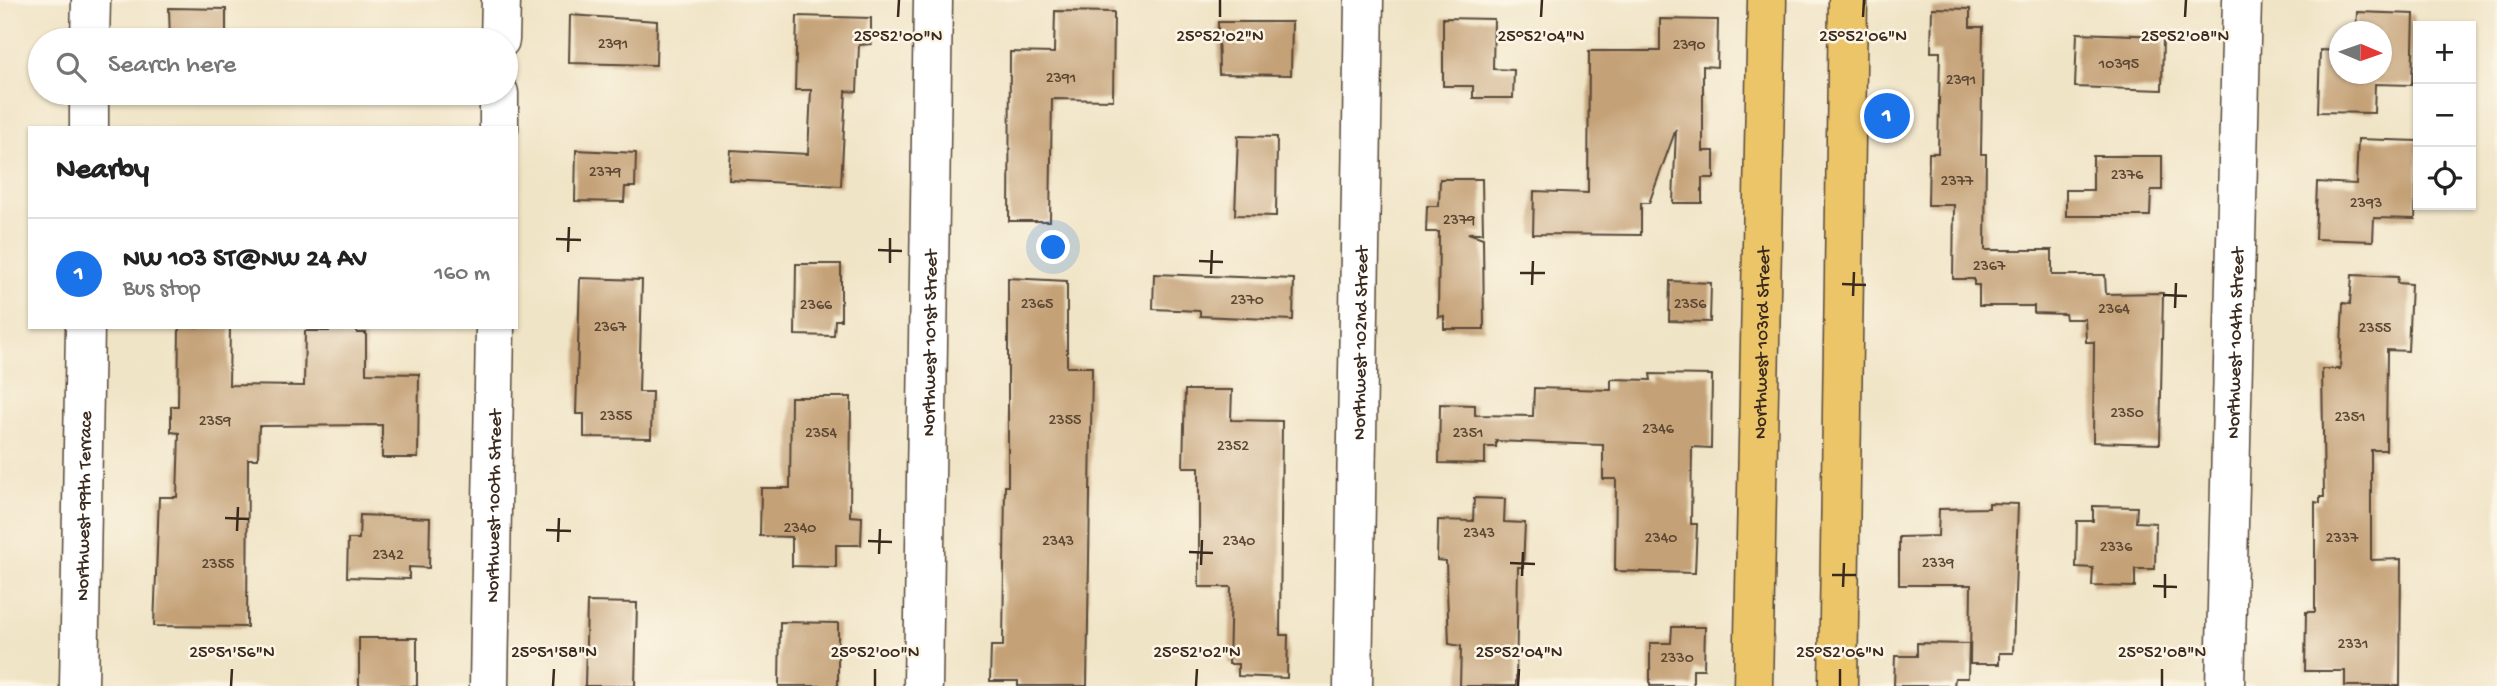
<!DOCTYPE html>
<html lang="en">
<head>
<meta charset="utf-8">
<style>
	body { margin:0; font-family:"Gochi Hand",sans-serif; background:#f2f2f2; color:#222 }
	.controls { position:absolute; right:21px; top:21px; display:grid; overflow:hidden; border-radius:0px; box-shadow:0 2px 5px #0004 }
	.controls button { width:63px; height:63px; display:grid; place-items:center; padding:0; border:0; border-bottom:2px solid #e0e0e0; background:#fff; color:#222; font:35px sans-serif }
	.compass { position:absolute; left:2329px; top:21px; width:63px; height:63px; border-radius:50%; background:#fff; box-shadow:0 2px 5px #0004; rotate:92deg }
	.you { position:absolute; left:1054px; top:248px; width:24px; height:24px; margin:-18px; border:5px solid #fff; border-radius:50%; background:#1a73e8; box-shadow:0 0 0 10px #1a73e833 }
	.badge { display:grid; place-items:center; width:46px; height:46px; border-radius:50%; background:#1a73e8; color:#fff; font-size:23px; font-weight:700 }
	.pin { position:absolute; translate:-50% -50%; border:4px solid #fff; box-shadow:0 2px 7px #0006 }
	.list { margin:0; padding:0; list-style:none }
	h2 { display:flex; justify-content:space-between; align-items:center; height:91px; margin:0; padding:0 28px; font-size:30px }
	h2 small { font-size:23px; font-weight:400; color:#767676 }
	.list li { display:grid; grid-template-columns:46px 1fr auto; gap:21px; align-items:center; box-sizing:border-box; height:112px; padding:0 28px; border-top:2px solid #e0e0e0 }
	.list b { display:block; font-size:26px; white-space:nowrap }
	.list p { margin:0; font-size:23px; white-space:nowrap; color:#767676 }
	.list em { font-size:23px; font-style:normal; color:#767676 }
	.icon { flex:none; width:38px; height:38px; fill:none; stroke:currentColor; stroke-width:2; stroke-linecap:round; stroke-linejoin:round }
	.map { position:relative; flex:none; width:2497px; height:686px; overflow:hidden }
	.search { position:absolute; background:#fff; box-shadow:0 2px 5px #0004; left:28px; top:28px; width:490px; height:77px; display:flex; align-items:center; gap:18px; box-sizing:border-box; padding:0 24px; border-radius:38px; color:#767676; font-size:26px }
	.panel { position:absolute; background:#fff; box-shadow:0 2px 5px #0004; left:28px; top:126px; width:490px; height:203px; border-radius:0px }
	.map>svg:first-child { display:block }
	.building { fill:#c4a177 }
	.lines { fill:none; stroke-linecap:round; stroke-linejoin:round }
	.minor-casing { stroke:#564637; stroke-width:41 }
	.major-casing { stroke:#564637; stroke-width:41 }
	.minor { stroke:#fff; stroke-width:38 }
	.major { stroke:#ecc569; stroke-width:38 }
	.ticks { fill:none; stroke:#3b2a1e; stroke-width:2.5 }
	.labels { text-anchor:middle; stroke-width:5; stroke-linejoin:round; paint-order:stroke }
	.number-label { font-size:16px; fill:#5d4834 }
	.street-label { font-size:19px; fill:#3b2a1e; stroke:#fcf5e5 }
	.ticks-label { font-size:18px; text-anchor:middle; fill:#3b2a1e; stroke:#fcf5e5; stroke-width:5; stroke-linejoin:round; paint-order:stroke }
</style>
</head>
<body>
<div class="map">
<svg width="2497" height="686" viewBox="0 0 2497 686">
	<rect width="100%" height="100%" fill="#fcf5e5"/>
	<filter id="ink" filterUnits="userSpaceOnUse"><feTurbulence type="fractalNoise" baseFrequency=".0143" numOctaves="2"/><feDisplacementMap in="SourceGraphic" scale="14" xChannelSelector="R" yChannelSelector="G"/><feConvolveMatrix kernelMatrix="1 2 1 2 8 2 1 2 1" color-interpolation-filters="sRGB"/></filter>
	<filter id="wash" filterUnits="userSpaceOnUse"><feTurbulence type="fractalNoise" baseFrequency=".00686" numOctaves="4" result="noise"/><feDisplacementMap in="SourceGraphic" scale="28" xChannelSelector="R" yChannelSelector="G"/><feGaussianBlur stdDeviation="1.57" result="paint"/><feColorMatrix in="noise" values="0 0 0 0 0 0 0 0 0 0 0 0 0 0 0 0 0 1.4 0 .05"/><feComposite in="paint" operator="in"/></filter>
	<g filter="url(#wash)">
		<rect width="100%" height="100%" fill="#f0e4c6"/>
		<g id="blocks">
			<!-- building -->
			<g class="building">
				<path d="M169 8 226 9V40H170Z"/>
				<path d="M1932 8 1970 9V27H1983L1981 154H1986L1985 250H2052V275H2105L2106 294 2163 293 2160 444 2093 442 2094 342H2086L2085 319H2066L2065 314 2034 313V306H1979V285H1974V279H1953L1954 205H1928L1929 153H1938L1940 52H1931Z"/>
				<path d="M1055 11 1114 12 1113 100 1052 99 1050 221H1009L1010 52 1054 53Z"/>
				<path d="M2357 12 2414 14 2412 85 2375 84 2374 113 2318 112 2320 50 2340 51V74H2382V32H2356Z"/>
				<path d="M570 15 657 21 656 65 569 63Z"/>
				<path d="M797 16 871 18V44L859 45 857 92 846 91 841 186 729 180 731 150 808 154 811 90H795Z"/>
				<path d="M1443 18 1494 19 1493 69 1514 70 1513 98H1473V86H1443Z"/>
				<path d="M1660 19 1718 20 1717 67 1703 66V151H1714V178H1702V203H1673L1676 129 1649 203H1641V235L1533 234 1534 191 1588 193 1589 51H1660Z"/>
				<path d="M1218 22H1292L1291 75 1219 74Z"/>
				<path d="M2077 33 2163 36 2162 90 2075 87Z"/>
				<path d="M1238 136 1277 137 1276 216 1235 215Z"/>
				<path d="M2358 139 2418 141 2415 219 2374 218 2373 241 2315 239 2317 182 2356 184Z"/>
				<path d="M576 150 636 153 635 187H625L624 202 575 201Z"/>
				<path d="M2093 156H2162V190H2151L2150 216H2066V190H2093Z"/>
				<path d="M1440 179H1482L1483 233H1468L1483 238 1484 329H1444V316L1438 317 1439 232H1426L1427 206H1439Z"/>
				<path d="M796 264H841V320H835L834 336 795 335Z"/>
				<path d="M1154 274 1294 279 1293 320 1200 316V311L1153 309Z"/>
				<path d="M2352 275 2398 277 2397 283 2411 284 2408 351 2387 350 2386 450H2371V560L2401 559 2400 686H2345V671H2305L2306 612H2315V502L2320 503V497H2324L2322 369H2340L2343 303 2350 304Z"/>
				<path d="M580 278 642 280 639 392H652L651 438 584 437V414H576Z"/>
				<path d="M1008 278 1067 281V367H1092L1087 686H1018V681H990L991 646H1003L1005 486H1008Z"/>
				<path d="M1670 281 1711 283 1710 322 1669 321Z"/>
				<path d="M179 327H230L229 385 304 386 305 331H329V327L357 328V333H366V373L419 374 418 458H382V425L259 426 258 459H248L247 627 154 626 159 497H177L179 433 171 432V406H178Z"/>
				<path d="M1650 374 1712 375 1711 448 1692 447 1691 524H1697L1695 573 1615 571 1616 479H1603V445L1496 441V447H1485V464L1439 463 1440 404 1475 405V415L1533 416 1534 388 1611 390V379L1651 380Z"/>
				<path d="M1185 390H1232L1231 420 1282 421 1280 635H1288L1287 678 1238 676V664H1229L1231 587H1199V467H1183Z"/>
				<path d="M791 397H851L850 516 862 517 861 545H836V567L792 566V537L760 536 761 488H790Z"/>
				<path d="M1474 498 1505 499 1504 522 1525 523 1523 567H1518L1516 686H1460L1461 646 1449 644 1446 561 1437 560 1438 520 1473 521Z"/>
				<path d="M1989 503 2018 504 2013 653H1999V664H1970L1971 585H1899V537L1938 536 1939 509 1989 508Z"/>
				<path d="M2093 506 2137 507 2136 522 2156 523 2155 569H2135V587L2092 586 2093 568 2076 567 2077 521H2093Z"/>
				<path d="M360 515 430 518 429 568 409 567V579L347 577 348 539H359Z"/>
				<path d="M587 602 637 603 635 686H585Z"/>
				<path d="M780 622 838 623V686H779Z"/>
				<path d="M1672 627H1705L1704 669H1693V686H1650V643H1671Z"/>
				<rect x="359" y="638" width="58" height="48"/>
				<path d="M1917 643 1969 644 1968 678H1955L1954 686H1894L1895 656H1917Z"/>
			</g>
		</g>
	</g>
	<g filter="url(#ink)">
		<use href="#blocks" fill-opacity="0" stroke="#564637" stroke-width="2"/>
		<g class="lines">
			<!-- minor casing -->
			<g class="minor-casing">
				<g id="minor">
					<path d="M90 40 91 0"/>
					<path d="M500 40 501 0"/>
					<path d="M89 128V93"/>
					<path d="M499 128V93"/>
					<path id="s1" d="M79 686 85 327"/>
					<path id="s2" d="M489 686 495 327"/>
					<path id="s3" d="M923 686 933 0"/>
					<path id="s4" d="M1353 686 1364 0"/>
					<path id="s5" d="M2225 686 2242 0"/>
				</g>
			</g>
			<!-- major casing -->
			<g class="major-casing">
				<g id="major">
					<path id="s6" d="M1753 686 1767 0"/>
					<path d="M1838 686 1848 0"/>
				</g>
			</g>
			<!-- minor -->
			<use href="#minor" class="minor"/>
			<!-- major -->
			<use href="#major" class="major"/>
		</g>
	</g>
	<!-- ticks -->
	<path class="ticks" d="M898 17 899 0M1220 17V0M1541 17 1542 0M1863 17 1864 0M2185 17 2186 0M556 239 581 240M878 250 902 251M568 252 569 227M1199 261 1223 262M890 263V238M1520 273H1545M1211 274 1212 250M1842 284 1866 285M1532 285 1533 261M2163 295 2187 296M1853 296 1854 272M2175 308 2176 283M225 518 249 519M546 530 571 531M237 531 238 507M868 541 892 542M558 542 559 518M1189 552 1213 553M879 554 880 529M1510 563 1535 564M1201 565 1202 540M1832 575H1856M1522 576 1523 552M2153 586 2177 587M1843 587 1844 563M2165 598V574M231 686 232 669M553 686 554 669M875 686V669M1196 686 1197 669M1518 686 1519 669M1840 686V669M2162 686V669"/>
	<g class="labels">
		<!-- number labels -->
		<g class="number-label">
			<text x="613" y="48">2391</text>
			<text x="1689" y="49">2390</text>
			<text x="2119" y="68">10395</text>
			<text x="1061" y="82">2391</text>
			<text x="1961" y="84">2391</text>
			<text x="605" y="176">2379</text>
			<text x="2127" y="179">2376</text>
			<text x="1957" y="185">2377</text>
			<text x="2366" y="207">2393</text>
			<text x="1459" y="224">2379</text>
			<text x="1989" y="270">2367</text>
			<text x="1247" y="304">2370</text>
			<text x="1037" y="308">2365</text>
			<text x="1690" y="308">2356</text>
			<text x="816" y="309">2366</text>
			<text x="2114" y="313">2364</text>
			<text x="610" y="331">2367</text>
			<text x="2375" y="332">2355</text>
			<text x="2127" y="417">2350</text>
			<text x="616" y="420">2355</text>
			<text x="2350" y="421">2351</text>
			<text x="1065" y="424">2355</text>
			<text x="215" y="425">2359</text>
			<text x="1658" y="433">2346</text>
			<text x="821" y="437">2354</text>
			<text x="1468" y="437">2351</text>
			<text x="1233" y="450">2352</text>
			<text x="800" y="532">2340</text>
			<text x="1479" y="537">2343</text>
			<text x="1661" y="542">2340</text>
			<text x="2342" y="542">2337</text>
			<text x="1058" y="545">2343</text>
			<text x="1239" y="545">2340</text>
			<text x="2116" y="551">2336</text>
			<text x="388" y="559">2342</text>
			<text x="1938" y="567">2339</text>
			<text x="218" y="568">2355</text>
			<text x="2353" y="648">2331</text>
			<text x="1677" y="662">2330</text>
		</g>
		<!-- street labels -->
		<g class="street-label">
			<text dy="7" stroke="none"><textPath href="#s3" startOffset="343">Northwest 101st Street</textPath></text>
			<text dy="7" stroke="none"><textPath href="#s4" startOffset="343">Northwest 102nd Street</textPath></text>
			<text dy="7" stroke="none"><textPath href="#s6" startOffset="343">Northwest 103rd Street</textPath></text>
			<text dy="7" stroke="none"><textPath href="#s5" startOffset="343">Northwest 104th Street</textPath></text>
			<text dy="7" stroke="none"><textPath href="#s1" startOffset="180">Northwest 99th Terrace</textPath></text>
			<text dy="7" stroke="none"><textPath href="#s2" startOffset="180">Northwest 100th Street</textPath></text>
		</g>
	</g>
	<g class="ticks-label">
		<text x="898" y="41">25°52'00"N</text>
		<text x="1220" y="41">25°52'02"N</text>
		<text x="1541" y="41">25°52'04"N</text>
		<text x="1863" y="41">25°52'06"N</text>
		<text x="2185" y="41">25°52'08"N</text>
		<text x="232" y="657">25°51'56"N</text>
		<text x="554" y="657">25°51'58"N</text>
		<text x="875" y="657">25°52'00"N</text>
		<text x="1197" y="657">25°52'02"N</text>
		<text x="1519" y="657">25°52'04"N</text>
		<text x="1840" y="657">25°52'06"N</text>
		<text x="2162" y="657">25°52'08"N</text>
	</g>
</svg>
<div class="controls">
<button>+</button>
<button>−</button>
<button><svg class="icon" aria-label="locate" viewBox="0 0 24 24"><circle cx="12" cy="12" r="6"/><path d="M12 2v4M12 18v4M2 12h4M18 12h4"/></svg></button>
</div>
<svg class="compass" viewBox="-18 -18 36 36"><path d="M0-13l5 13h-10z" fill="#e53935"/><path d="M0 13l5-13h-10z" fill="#767676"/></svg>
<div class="you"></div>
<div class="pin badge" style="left:1887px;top:116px">1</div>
<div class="search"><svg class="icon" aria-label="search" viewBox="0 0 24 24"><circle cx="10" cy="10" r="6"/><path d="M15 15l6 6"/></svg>Search here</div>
<section class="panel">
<h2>Nearby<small></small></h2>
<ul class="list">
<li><span class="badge">1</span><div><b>NW 103 ST@NW 24 AV</b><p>Bus stop</p></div><em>160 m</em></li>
</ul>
</section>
</div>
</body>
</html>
